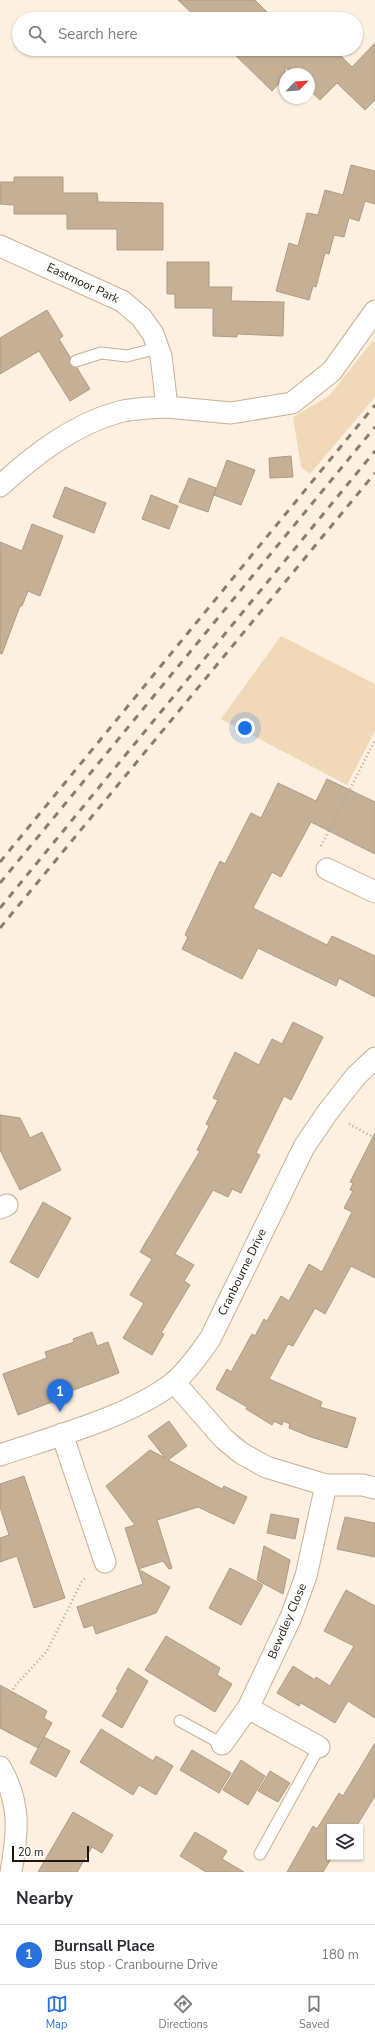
<!DOCTYPE html>
<html lang="en">
<head>
<meta charset="utf-8">
<style>
	body { margin:0; font-family:"Nunito Sans",sans-serif; background:#f7f7f7; color:#2b2b33 }
	.controls { position:absolute; right:12px; bottom:12px; display:grid; overflow:hidden; border-radius:0px; box-shadow:0 1px 3px #0004 }
	.controls button { width:36px; height:36px; display:grid; place-items:center; padding:0; border:0; border-bottom:1px solid #e1e1e2; background:#fff; color:#2b2b33; font:20px sans-serif }
	.compass { position:absolute; left:279px; top:68px; width:36px; height:36px; border-radius:50%; background:#fff; box-shadow:0 1px 3px #0004; rotate:65deg }
	.scale { position:absolute; left:12px; bottom:10px; width:77px; box-sizing:border-box; padding-left:4px; border:2px solid #1e160d; border-top:0; font-size:11px; line-height:14px; white-space:nowrap; color:#1e160d; -webkit-text-stroke:3px #fff; paint-order:stroke }
	.you { position:absolute; left:245px; top:728px; width:14px; height:14px; margin:-10px; border:3px solid #fff; border-radius:50%; background:#1a73e8; box-shadow:0 0 0 6px #1a73e833 }
	.badge { display:grid; place-items:center; width:26px; height:26px; border-radius:50%; background:#2771dc; color:#fff; font-size:13px; font-weight:700 }
	.pin { position:absolute; translate:-50% -33px; filter:drop-shadow(0 1px 2px #0008) }
	.pin::after { content:''; position:absolute; top:21px; width:14px; height:12px; background:inherit; clip-path:polygon(0 0,100% 0,50% 100%) }
	.list { margin:0; padding:0; list-style:none }
	h2 { display:flex; justify-content:space-between; align-items:center; height:52px; margin:0; padding:0 16px; font-size:17px }
	h2 small { font-size:13px; font-weight:400; color:#7c7c81 }
	.list li { display:grid; grid-template-columns:26px 1fr auto; gap:12px; align-items:center; box-sizing:border-box; height:60px; padding:0 16px; border-top:1px solid #e1e1e2 }
	.list b { display:block; font-size:15px; white-space:nowrap }
	.list p { margin:0; font-size:13px; white-space:nowrap; color:#7c7c81 }
	.list em { font-size:13px; font-style:normal; color:#7c7c81 }
	.icon { flex:none; width:22px; height:22px; fill:none; stroke:currentColor; stroke-width:2; stroke-linecap:round; stroke-linejoin:round }
	.map { position:relative; flex:none; width:375px; height:1872px; overflow:hidden }
	.search { position:absolute; background:#fff; box-shadow:0 1px 3px #0004; left:12px; right:12px; top:12px; height:44px; display:flex; align-items:center; gap:10px; box-sizing:border-box; padding:0 14px; border-radius:22px; color:#7c7c81; font-size:15px }
	.sheet { height:112px; background:#fff }
	nav { display:flex; justify-content:space-around; align-items:center; box-sizing:border-box; height:56px; border-top:1px solid #e1e1e2; background:#fff; font-size:11px; color:#7c7c81 }
	nav a { display:grid; justify-items:center; gap:2px }
	nav .on { color:#2771dc }
	.map>svg:first-child { display:block }
	.green { fill:#f1d8b8 }
	.building { fill:#c5b096; stroke:#ae9a80 }
	.lines { fill:none; stroke-linecap:round; stroke-linejoin:round }
	.service-casing { stroke:#c6b197; stroke-width:13 }
	.minor-casing { stroke:#c6b197; stroke-width:23 }
	.path { stroke:#b1a699; stroke-width:2.5; stroke-dasharray:1 3; stroke-linecap:butt }
	.service { stroke:#fff; stroke-width:11 }
	.minor { stroke:#fff; stroke-width:21 }
	.rail { stroke:#887d71; stroke-width:3; stroke-dasharray:7 7; stroke-linecap:butt }
	.labels { text-anchor:middle; stroke-width:4; stroke-linejoin:round; paint-order:stroke }
	.street-label { font-size:12px; fill:#1e160d; stroke:#fff }
</style>
</head>
<body>
<div class="map">
<svg width="375" height="1872" viewBox="0 0 375 1872">
	<rect width="100%" height="100%" fill="#fdf0e0"/>
	<!-- green -->
	<g class="green">
		<path d="M375 338V397L310 474 301 467 293 417 329 396Z"/>
		<path d="M281 636 375 684V731L347 785 221 719Z"/>
	</g>
	<!-- building -->
	<g class="building">
		<path d="M178 0H255L274 19H198Z"/>
		<path d="M375 43V100L365 110 337 83 320 100 309 90V74H292L285 67V77L272 91 229 49H334L352 67Z"/>
		<path d="M351 165 375 171V204L365 201 359 221 349 218 344 237 334 235 329 254 325 253 316 287 313 286 309 300 276 291 289 243 298 246 307 213 318 215 325 190 343 195Z"/>
		<path d="M14 177H63V193H97L98 202 163 203V250H117V229H67V214H14V205L0 204V182H14Z"/>
		<path d="M167 262H209V287H232L231 301 284 302 283 336 237 334V337L213 336V308H175V294H167Z"/>
		<path d="M47 310 63 336 59 339 70 357V363L77 368 90 389 70 401 39 351 0 374V338Z"/>
		<path d="M291 456 293 477 270 478 269 458Z"/>
		<path d="M227 460 255 470 241 505 214 495Z"/>
		<path d="M189 478 216 488 208 512 179 502Z"/>
		<path d="M65 487 106 503 94 533 53 517Z"/>
		<path d="M151 495 178 506 169 529 142 519Z"/>
		<path d="M32 524 63 536 40 596 28 591 22 606H20L2 654 0 653V542L22 551Z"/>
		<path d="M327 779 375 802V854L311 822 281 877 272 872 253 908 327 945 332 936 375 956V997L339 978 336 986 258 948 242 979 182 949 188 937 185 935 220 861 225 864 251 813 261 818 278 783 316 801Z"/>
		<path d="M293 1022 323 1037 291 1100 284 1096 256 1153 260 1155 241 1193 232 1189 228 1197 213 1190 175 1254 194 1265 184 1281 190 1285 161 1333 164 1334 152 1355 123 1338 144 1303 130 1295 152 1259 140 1252 200 1151 197 1150 209 1126 206 1124 218 1100 213 1098 235 1052 259 1065 272 1039 282 1044Z"/>
		<path d="M0 1115 20 1118 30 1138 42 1132 61 1170 20 1190 0 1150Z"/>
		<path d="M375 1133V1278L351 1266 325 1314 315 1308 293 1346 288 1344 269 1379 322 1402 320 1407 356 1418 347 1448 311 1437 289 1428 290 1424 283 1421 282 1425 274 1421 272 1425 246 1409 247 1407 216 1389 227 1369 231 1372 252 1334 255 1336 264 1319 267 1321 281 1296 289 1301 309 1264 322 1272 352 1212 344 1208 353 1191 350 1190 353 1183 350 1182Z"/>
		<path d="M43 1202 71 1218 38 1278 10 1262Z"/>
		<path d="M92 1332 97 1346 108 1342 119 1373 55 1397 57 1400 18 1415 3 1374 47 1358 45 1352 74 1342 73 1339Z"/>
		<path d="M169 1421 187 1446 168 1460 222 1489 224 1486 247 1497 234 1524 198 1507 157 1520 172 1568 169 1569 163 1561 138 1569 170 1587 156 1613 96 1634 93 1625 84 1628 77 1607 143 1584 125 1528 135 1525 106 1486 150 1450 165 1458 148 1436Z"/>
		<path d="M24 1476 65 1598 34 1608 17 1556 0 1562V1538L9 1535 0 1507V1484Z"/>
		<path d="M271 1514 299 1519 295 1539 267 1533Z"/>
		<path d="M345 1517 375 1523V1557L337 1549Z"/>
		<path d="M264 1546 290 1560 283 1594 257 1580Z"/>
		<path d="M230 1568 263 1585 241 1625 209 1608Z"/>
		<path d="M346 1590 375 1606V1718L348 1701 335 1723 301 1703 299 1706 277 1693 293 1666 315 1680 316 1677 330 1686 354 1646 324 1631Z"/>
		<path d="M166 1636 220 1668 217 1675 232 1684 215 1712 145 1670Z"/>
		<path d="M128 1668 148 1681 122 1728 102 1716 118 1690 116 1689Z"/>
		<path d="M0 1685 47 1711 44 1718 52 1723 38 1748 0 1728Z"/>
		<path d="M101 1729 153 1761 156 1756 173 1766 156 1795 139 1785 133 1795 80 1762Z"/>
		<path d="M44 1737 70 1751 56 1777 30 1763Z"/>
		<path d="M375 1743V1796L356 1827H330V1857H332L323 1872H287L313 1826 317 1829 339 1793 343 1796Z"/>
		<path d="M192 1750 231 1773 219 1793 180 1770Z"/>
		<path d="M241 1760 265 1776 248 1805 223 1790Z"/>
		<path d="M270 1771 290 1783 278 1802 258 1791Z"/>
		<path d="M73 1812 113 1835 102 1853 92 1847 77 1872H38Z"/>
		<path d="M195 1832 227 1851 222 1859 244 1872H206L180 1856Z"/>
	</g>
	<g class="lines">
		<!-- service casing -->
		<g class="service-casing">
			<g id="service">
				<path d="M76 361 101 353 127 356 158 348"/>
				<path d="M180 1721 222 1744"/>
				<path d="M260 1854 319 1747"/>
			</g>
		</g>
		<!-- minor casing -->
		<g class="minor-casing">
			<g id="minor">
				<path d="M0 246 122 301 141 317 153 334 161 356 167 407 231 413 292 403 332 371 375 311"/>
				<path d="M0 486C34 455 74 424 119 412 134 408 152 408 167 407"/>
				<path d="M327 869 375 892"/>
				<path d="M0 1208 7 1205"/>
				<path d="M174 1382 224 1439 241 1453 266 1467 326 1485H363L375 1488"/>
				<path d="M62 1434 105 1562"/>
				<path d="M0 1455C53 1437 129 1417 173 1383 188 1371 199 1354 210 1339L304 1147 327 1113 356 1076 375 1058"/>
				<path d="M248 1708 319 1747"/>
				<path d="M222 1744 248 1708 291 1617 306 1576 326 1485"/>
				<path d="M0 1767C21 1803 18 1832 11 1872"/>
			</g>
		</g>
		<!-- path -->
		<g class="path">
			<path d="M321 846 375 740"/>
			<path d="M349 1124 375 1138"/>
			<path d="M0 1714 15 1686 47 1651 82 1581 87 1577"/>
		</g>
		<!-- service -->
		<use href="#service" class="service"/>
		<!-- minor -->
		<use href="#minor" class="minor"/>
		<!-- rail -->
		<g class="rail">
			<path d="M0 862 375 405"/>
			<path d="M0 883 375 427"/>
			<path d="M0 908 375 451"/>
			<path d="M0 928 375 473"/>
		</g>
	</g>
	<g class="labels">
		<!-- street labels -->
		<g class="street-label">
			<text transform="translate(83 283) rotate(25)" y="4">Eastmoor Park</text>
			<text transform="translate(242 1272) rotate(-64)" y="4">Cranbourne Drive</text>
			<text transform="translate(287 1621) rotate(-67)" y="4">Bewdley Close</text>
		</g>
	</g>
</svg>
<div class="controls">
<button><svg class="icon" aria-label="layers" viewBox="0 0 24 24"><path d="M12 4l9 5-9 5-9-5zM3 14l9 5 9-5"/></svg></button>
</div>
<svg class="compass" viewBox="-18 -18 36 36"><path d="M0-13l5 13h-10z" fill="#e53935"/><path d="M0 13l5-13h-10z" fill="#7c7c81"/></svg>
<div class="scale">20 m</div>
<div class="you"></div>
<div class="pin badge" style="left:60px;top:1412px">1</div>
<div class="search"><svg class="icon" aria-label="search" viewBox="0 0 24 24"><circle cx="10" cy="10" r="6"/><path d="M15 15l6 6"/></svg>Search here</div>
</div>
<section class="sheet">
<h2>Nearby<small></small></h2>
<ul class="list">
<li><span class="badge">1</span><div><b>Burnsall Place</b><p>Bus stop · Cranbourne Drive</p></div><em>180 m</em></li>
</ul>
</section>
<nav>
<a class="on"><svg class="icon" aria-label="map" viewBox="0 0 24 24"><path d="M3 6l6-2 6 2 6-2v14l-6 2-6-2-6 2zM9 4v14M15 6v14"/></svg>Map</a>
<a><svg class="icon" aria-label="directions" viewBox="0 0 24 24"><path d="M12 3l9 9-9 9-9-9zM9 14v-3h6M13 9l2 2-2 2"/></svg>Directions</a>
<a><svg class="icon" aria-label="saved" viewBox="0 0 24 24"><path d="M7 4h10v16l-5-4-5 4z"/></svg>Saved</a>
</nav>
</body>
</html>
